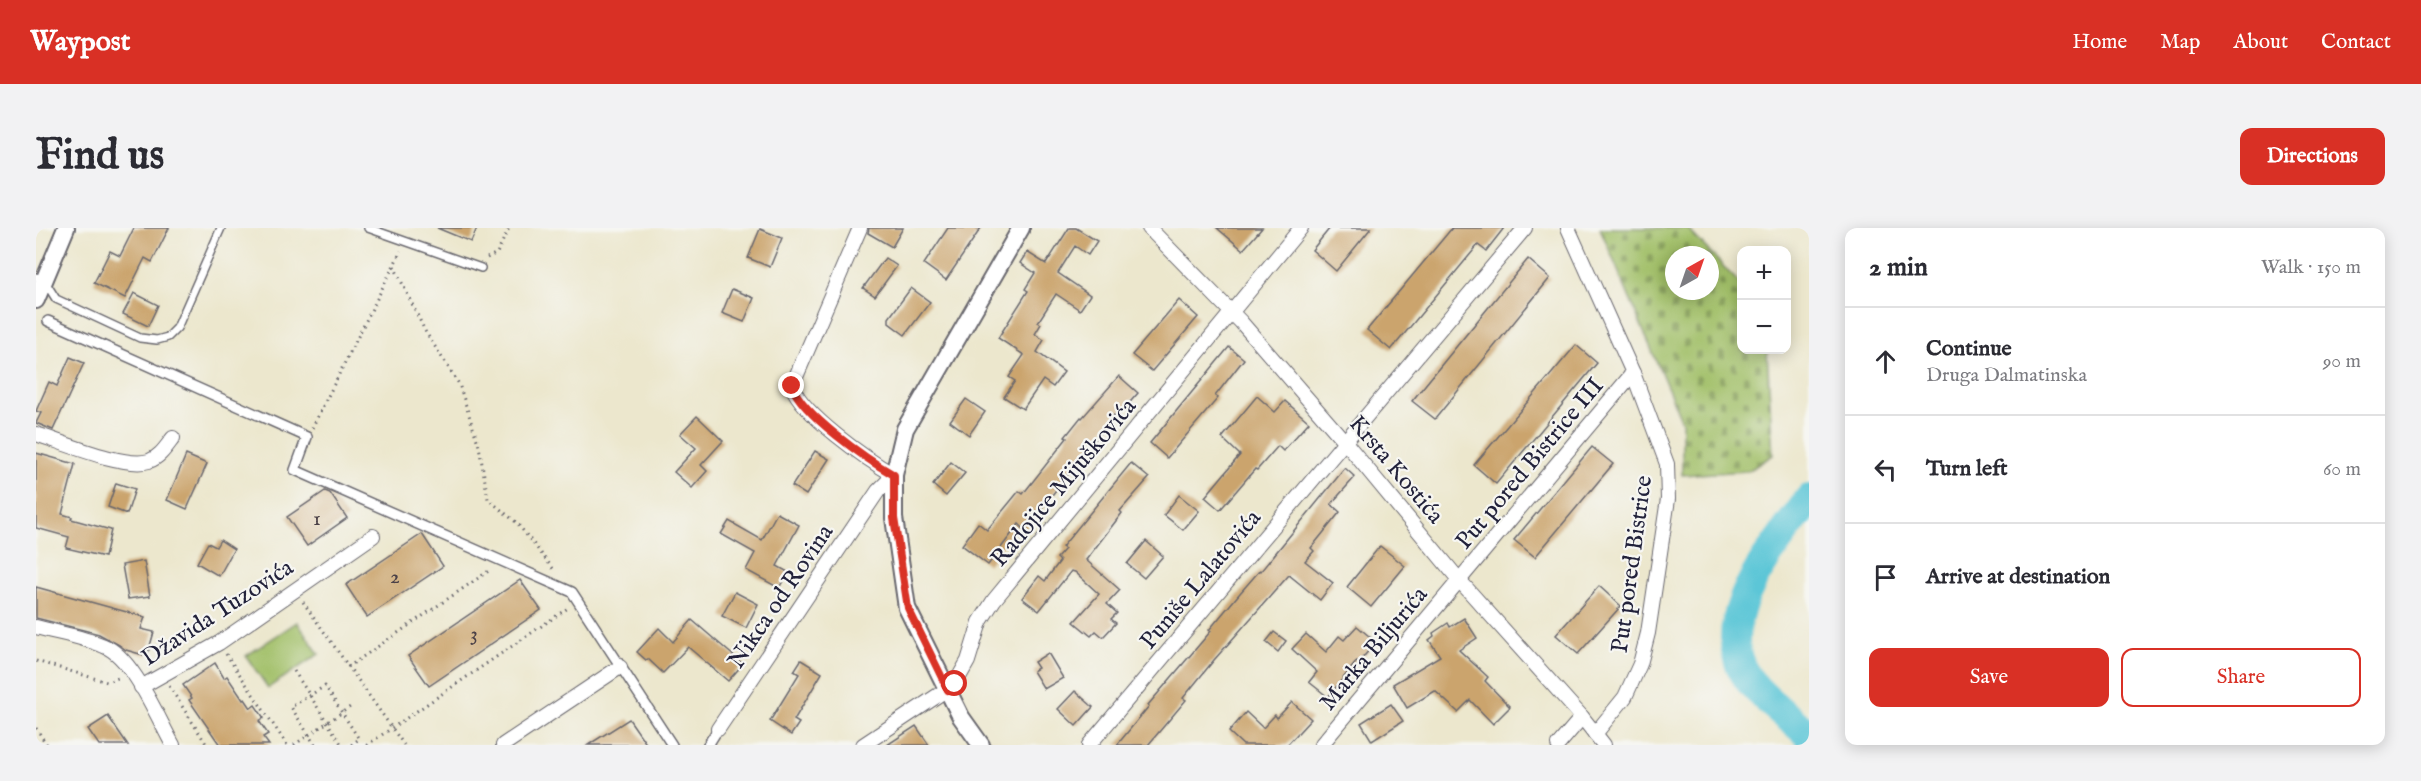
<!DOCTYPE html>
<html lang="en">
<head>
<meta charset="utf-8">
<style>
	body { margin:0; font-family:"IM FELL English",serif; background:#f2f2f3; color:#2b2b33 }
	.controls { position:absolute; right:18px; top:18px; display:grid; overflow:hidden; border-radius:12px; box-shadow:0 3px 15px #0003 }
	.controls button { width:54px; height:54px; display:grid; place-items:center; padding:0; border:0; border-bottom:2px solid #e1e1e2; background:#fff; color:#2b2b33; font:30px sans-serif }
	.compass { position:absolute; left:1629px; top:18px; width:54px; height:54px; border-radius:50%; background:#fff; box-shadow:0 3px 15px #0003; rotate:40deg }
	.stop { position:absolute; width:18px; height:18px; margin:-14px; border:4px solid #d93025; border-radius:50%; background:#fff }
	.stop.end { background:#d93025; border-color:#fff; box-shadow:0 2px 6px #0008 }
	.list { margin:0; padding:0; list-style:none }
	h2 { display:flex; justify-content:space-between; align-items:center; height:78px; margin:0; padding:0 24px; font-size:26px }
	h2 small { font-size:20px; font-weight:400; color:#7c7c81 }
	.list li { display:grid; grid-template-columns:39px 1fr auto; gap:18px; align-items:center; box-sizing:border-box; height:108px; padding:0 24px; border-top:2px solid #e1e1e2 }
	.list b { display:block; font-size:22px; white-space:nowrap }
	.list p { margin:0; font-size:20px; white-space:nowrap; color:#7c7c81 }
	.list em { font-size:20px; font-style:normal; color:#7c7c81 }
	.actions { display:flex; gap:12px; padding:18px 24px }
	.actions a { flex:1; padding:14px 0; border:2px solid #d93025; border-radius:12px; text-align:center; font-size:21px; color:#d93025 }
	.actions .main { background:#d93025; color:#fff }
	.icon { flex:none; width:33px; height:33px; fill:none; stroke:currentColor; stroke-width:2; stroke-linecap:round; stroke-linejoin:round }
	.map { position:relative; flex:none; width:1773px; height:517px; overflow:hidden; border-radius:12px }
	header { display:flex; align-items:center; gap:36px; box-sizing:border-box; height:84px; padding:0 30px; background:#d93025; color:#fff }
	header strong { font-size:28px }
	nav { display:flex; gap:33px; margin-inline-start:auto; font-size:21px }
	.intro { display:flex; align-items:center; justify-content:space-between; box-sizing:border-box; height:144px; padding:0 36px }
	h1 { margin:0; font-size:42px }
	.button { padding:15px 27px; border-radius:12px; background:#d93025; color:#fff; font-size:21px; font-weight:700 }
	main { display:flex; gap:36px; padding:0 36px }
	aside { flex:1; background:#fff; border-radius:12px; box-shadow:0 3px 15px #0003 }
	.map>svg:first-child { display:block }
	.cemetery { fill:url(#cemetery-stones); stroke:#627051; stroke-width:1.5; fill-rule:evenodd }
	.pitch { fill:#a1bf67; stroke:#627051; stroke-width:1.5 }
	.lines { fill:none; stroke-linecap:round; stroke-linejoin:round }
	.river { stroke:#5cc6d7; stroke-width:30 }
	.building { fill:#cba46d }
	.service-casing { stroke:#69676e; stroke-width:10 }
	.pedestrian-casing { stroke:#69676e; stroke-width:12 }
	.minor-casing { stroke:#69676e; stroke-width:16 }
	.tertiary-casing { stroke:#69676e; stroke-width:20 }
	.path { stroke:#69676e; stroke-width:3; stroke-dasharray:1.5 4.5; stroke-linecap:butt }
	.service { stroke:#fff; stroke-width:7 }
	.pedestrian { stroke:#fff; stroke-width:9 }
	.minor { stroke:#fff; stroke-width:14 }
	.tertiary { stroke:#fff; stroke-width:16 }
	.route { stroke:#d93025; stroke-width:8 }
	.labels { text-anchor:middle; stroke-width:4.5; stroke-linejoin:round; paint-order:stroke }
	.number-label { font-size:21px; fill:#4c4248 }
	.street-label { font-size:24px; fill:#22223b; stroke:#f6f6f2 }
</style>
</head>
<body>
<header>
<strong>Waypost</strong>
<nav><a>Home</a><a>Map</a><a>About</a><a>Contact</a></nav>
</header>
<div class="intro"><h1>Find us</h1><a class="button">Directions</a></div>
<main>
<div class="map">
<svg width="1773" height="517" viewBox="0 0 1773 517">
	<defs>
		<pattern id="cemetery-stones" width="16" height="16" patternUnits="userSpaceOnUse" patternTransform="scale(1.5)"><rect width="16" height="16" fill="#a1bf67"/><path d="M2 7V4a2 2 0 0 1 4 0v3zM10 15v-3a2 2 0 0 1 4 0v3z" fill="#839b56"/></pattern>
	</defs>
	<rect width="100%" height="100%" fill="#f6f6f2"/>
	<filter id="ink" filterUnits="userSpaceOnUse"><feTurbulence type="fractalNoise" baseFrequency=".0167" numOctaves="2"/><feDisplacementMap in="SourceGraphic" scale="12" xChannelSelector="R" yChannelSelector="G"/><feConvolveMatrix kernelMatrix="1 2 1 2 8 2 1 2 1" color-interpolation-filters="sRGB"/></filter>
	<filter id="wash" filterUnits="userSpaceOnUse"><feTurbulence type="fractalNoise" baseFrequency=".008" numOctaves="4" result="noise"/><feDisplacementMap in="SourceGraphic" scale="24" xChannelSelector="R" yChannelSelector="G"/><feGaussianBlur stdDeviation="1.35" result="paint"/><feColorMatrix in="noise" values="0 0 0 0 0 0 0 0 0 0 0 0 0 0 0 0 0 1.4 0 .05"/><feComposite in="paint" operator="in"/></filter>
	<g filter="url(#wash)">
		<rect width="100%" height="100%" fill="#ece7cd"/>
		<!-- cemetery -->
		<path class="cemetery" d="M1564 0H1651L1705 57 1706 122H1731L1737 227 1712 243 1646 247V194ZM1638 27H1674V63H1638Z"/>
		<!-- pitch -->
		<path class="pitch" d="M261 394 283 426 232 460 210 428Z"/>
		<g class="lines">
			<!-- river -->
			<path class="river" d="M1773 271C1739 320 1664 399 1718 458 1734 476 1755 491 1773 507"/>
		</g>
		<g id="blocks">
			<!-- building -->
			<g class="building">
				<path d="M98 0H133L116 34 109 30 89 70 58 55 74 23 84 28Z"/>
				<path d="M401 0H441L435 14Z"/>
				<path d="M833 0H867L856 19 832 5Z"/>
				<path d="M912 0H945L910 52 888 36Z"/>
				<path d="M1033 0H1040L1061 13 1052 27 1039 18 1022 45 1054 67 1044 82 1020 66 1002 94 1005 96 999 106 1008 112 1001 124 1028 144 1017 159 1007 152 987 181 968 169 979 153 973 149 988 127 962 110 992 63 989 61 999 45 984 35 991 24 1010 36Z"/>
				<path d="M1181 0H1226L1207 22Z"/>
				<path d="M1294 0H1335L1300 43 1276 22Z"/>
				<path d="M1416 0H1468L1450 23 1442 17 1355 122 1331 102Z"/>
				<path d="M724 1 746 10 734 39 712 30Z"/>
				<path d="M849 30 861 38 839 68 827 60Z"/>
				<path d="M1492 31 1514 50 1399 191 1376 173Z"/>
				<path d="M875 60 894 74 869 107 853 95V90Z"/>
				<path d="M696 61 718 70 708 94 686 85Z"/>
				<path d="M98 65 122 77 112 98 87 86Z"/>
				<path d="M1143 72 1162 89 1116 143 1096 127Z"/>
				<path d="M1540 117 1561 135 1460 256 1438 237Z"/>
				<path d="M1193 119 1208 131 1179 168 1182 170 1131 230 1114 215Z"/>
				<path d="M34 129 48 135 17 202 0 195 5 185 0 183 13 154 21 158Z"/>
				<path d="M1083 148 1102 165 1081 189 1078 187 989 302 983 296 952 337 926 317 942 295 951 302 983 263 987 266 1031 210 1029 209 1045 189 1046 190Z"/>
				<path d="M1221 168 1239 184 1249 173 1273 194 1247 223 1242 218 1221 242 1219 241 1184 282 1169 269 1204 227 1186 210Z"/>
				<path d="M930 171 949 184 933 207 914 193Z"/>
				<path d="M661 188 687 213 665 237 671 243 656 260 638 244 660 220 644 206Z"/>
				<path d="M1556 219 1577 236 1499 329 1478 312Z"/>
				<path d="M779 223 793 231 770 267 756 258Z"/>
				<path d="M0 225 39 236 26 286 36 289 35 291 75 302 69 329 30 320 33 309 0 300Z"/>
				<path d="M150 227 171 236 151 281 131 272Z"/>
				<path d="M915 234 929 245 910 268 897 257Z"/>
				<path d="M1095 235 1113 250 1084 283 1086 285 1050 332 1084 362 1071 376 1081 385 1075 391 1080 395 1067 409 1060 403 1055 408 1038 394 1063 366 1039 344 1035 343 1003 383 986 370 1003 348 1009 353 1024 333 1021 330 1029 321 1026 319Z"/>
				<path d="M1309 240 1319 249 1295 276 1304 284 1275 320 1278 323 1269 333 1297 355 1284 372 1253 347 1178 432 1147 470 1150 472 1112 517H1081L1113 478 1112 477 1175 403 1173 402 1204 365 1224 342 1225 343Z"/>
				<path d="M80 255 99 261 91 286 72 279Z"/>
				<path d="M289 263 294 265 311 290 271 318 251 289Z"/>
				<path d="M1143 267 1163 283 1147 302 1128 287Z"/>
				<path d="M741 285 763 297 741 338 752 344 743 360 710 342 719 325 685 306 693 293 726 312Z"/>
				<path d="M386 306 407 338 331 389 310 357Z"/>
				<path d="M184 312 198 321 183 348 161 335 172 315 180 319Z"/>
				<path d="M1110 313 1127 328 1108 350 1091 336Z"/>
				<path d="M1344 318 1369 338 1335 379 1311 359Z"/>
				<path d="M108 333 114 368 92 371 86 337Z"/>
				<path d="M484 352 505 382 393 458 372 428Z"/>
				<path d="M1563 358 1585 378 1542 426 1520 407Z"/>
				<path d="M0 359 109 389 105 401 118 404 111 428 90 422 83 417 63 406 0 390Z"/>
				<path d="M699 364 722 376 710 400 686 388Z"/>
				<path d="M1428 390 1441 410 1423 422 1452 449 1449 453 1474 479 1457 496 1434 472 1422 484 1399 463 1371 480 1357 456 1404 428 1393 412 1398 408 1397 405 1412 395 1414 399Z"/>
				<path d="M656 392 707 436 692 453 652 419 627 445 612 431 610 432 601 424 623 400 637 414Z"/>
				<path d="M1321 398 1340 414 1323 434 1321 433 1292 469 1273 454 1281 444 1256 421 1270 406 1290 424 1303 408 1308 412Z"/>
				<path d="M1238 404 1250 413 1242 424 1230 414Z"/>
				<path d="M1012 425 1027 450 1008 461 997 443 1002 440 998 434Z"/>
				<path d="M765 432 786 445 758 492 763 495 755 507 734 493 763 446 758 443Z"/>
				<path d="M179 435 188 450 191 448 207 472 209 471 215 480 219 477 228 490 223 493 232 506 227 509 233 517H184L153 472 156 470 147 457Z"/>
				<path d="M1039 463 1057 479 1040 498 1022 481Z"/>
				<path d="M1256 474 1275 491 1251 517H1207L1193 504 1210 484 1227 500 1239 487 1241 490Z"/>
				<path d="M1355 476 1367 493 1336 513 1325 495Z"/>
				<path d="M72 488 92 517H63L52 501Z"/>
				<path d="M593 491 611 517H552Z"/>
				<path d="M880 498 893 517H851Z"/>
			</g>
		</g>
	</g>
	<g filter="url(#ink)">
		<use href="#blocks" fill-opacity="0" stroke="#69676e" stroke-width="1.5"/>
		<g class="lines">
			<!-- service casing -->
			<g class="service-casing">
				<g id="service">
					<path d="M332 0 445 40"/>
					<path d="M0 49 8 52 20 71 104 110 121 112 132 109 141 100 185 0"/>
				</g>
			</g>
			<!-- pedestrian casing -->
			<g class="pedestrian-casing">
				<g id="pedestrian">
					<path d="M12 93 271 209 259 242 536 364 636 517"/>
					<path d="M672 517 682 501"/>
				</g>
			</g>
			<!-- minor casing -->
			<g class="minor-casing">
				<g id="minor">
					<path d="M1113 0 1205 94 1309 214 1424 353 1546 489 1568 517"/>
					<path d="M1532 0 1597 145 1631 236 1632 271 1612 405 1604 436 1589 469 1559 506"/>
					<path d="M0 206C26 214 89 241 113 233 124 229 130 219 137 210"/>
					<path d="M0 399C22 405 47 409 68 418 97 429 122 491 137 517"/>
					<path d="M105 459 183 415 337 308"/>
					<path d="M682 501 842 263 858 247C830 231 767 187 756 158L824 0"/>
					<path d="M467 517 584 439"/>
					<path d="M827 517 919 456 932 433 944 394 958 372 1265 0"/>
					<path d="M1053 517 1489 0"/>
					<path d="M1285 517 1597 145"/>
					<path d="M1522 517 1546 489"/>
				</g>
			</g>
			<!-- tertiary casing -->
			<g class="tertiary-casing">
				<g id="tertiary">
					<path d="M0 72 30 0"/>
					<path d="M945 517 925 489 871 380 858 290V247L869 201 985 0"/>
				</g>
			</g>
			<!-- path -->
			<g class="path">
				<path d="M451 30 461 25 473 0"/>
				<path d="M358 38 389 103 423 156 443 218 452 271 481 295 519 343"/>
				<path d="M276 200 365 23"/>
				<path d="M267 374 368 517"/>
				<path d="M190 426 251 517"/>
				<path d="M0 433 71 454 82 450"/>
				<path d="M312 439 454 342"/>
				<path d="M258 443 306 517"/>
				<path d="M133 458 171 517"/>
				<path d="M0 500 11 517"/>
				<path d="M258 517 317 477"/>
				<path d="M279 517 255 479 289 458 323 511 315 517"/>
				<path d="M331 517 532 380"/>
			</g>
			<!-- service -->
			<use href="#service" class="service"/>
			<!-- pedestrian -->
			<use href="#pedestrian" class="pedestrian"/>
			<!-- minor -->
			<use href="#minor" class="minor"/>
			<!-- tertiary -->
			<use href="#tertiary" class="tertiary"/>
		</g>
	</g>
	<g class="lines" filter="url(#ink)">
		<!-- route -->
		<path class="route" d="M756 158C767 187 830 231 858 247V290L872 380 912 462 919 456"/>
	</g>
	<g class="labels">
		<!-- number labels -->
		<g class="number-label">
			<text x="281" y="297">1</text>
			<text x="359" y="355">2</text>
			<text x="438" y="412">3</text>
		</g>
		<!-- street labels -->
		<g class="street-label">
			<text transform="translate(1493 235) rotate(-50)" y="8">Put pored Bistrice III</text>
			<text transform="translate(1361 241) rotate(50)" y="8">Krsta Kostića</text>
			<text transform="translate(1027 254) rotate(-50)" y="8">Radojice Mijuškovića</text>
			<text transform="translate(1595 336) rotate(-82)" y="8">Put pored Bistrice</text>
			<text transform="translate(1164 351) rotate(-50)" y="8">Puniše Lalatovića</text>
			<text transform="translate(744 368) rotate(-56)" y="8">Nikca od Rovina</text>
			<text transform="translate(181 384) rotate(-33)" y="8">Džavida Tuzovića</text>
			<text transform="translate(1337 420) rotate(-50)" y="8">Marka Biljurića</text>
		</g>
	</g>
</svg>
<div class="controls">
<button>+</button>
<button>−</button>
</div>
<svg class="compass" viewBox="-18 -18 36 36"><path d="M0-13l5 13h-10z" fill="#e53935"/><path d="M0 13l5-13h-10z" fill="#7c7c81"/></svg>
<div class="stop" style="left:919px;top:456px"></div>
<div class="stop end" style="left:756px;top:158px"></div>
</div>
<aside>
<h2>2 min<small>Walk · 150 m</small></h2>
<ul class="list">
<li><svg class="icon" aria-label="ahead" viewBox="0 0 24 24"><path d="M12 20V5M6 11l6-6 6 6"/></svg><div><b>Continue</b><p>Druga Dalmatinska</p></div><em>90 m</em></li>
<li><svg class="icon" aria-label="left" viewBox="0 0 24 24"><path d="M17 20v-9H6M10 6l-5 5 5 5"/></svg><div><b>Turn left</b></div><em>60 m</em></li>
<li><svg class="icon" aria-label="arrive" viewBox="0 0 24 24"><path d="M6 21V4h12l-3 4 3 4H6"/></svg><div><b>Arrive at destination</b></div></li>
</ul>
<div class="actions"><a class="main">Save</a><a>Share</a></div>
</aside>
</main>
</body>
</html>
